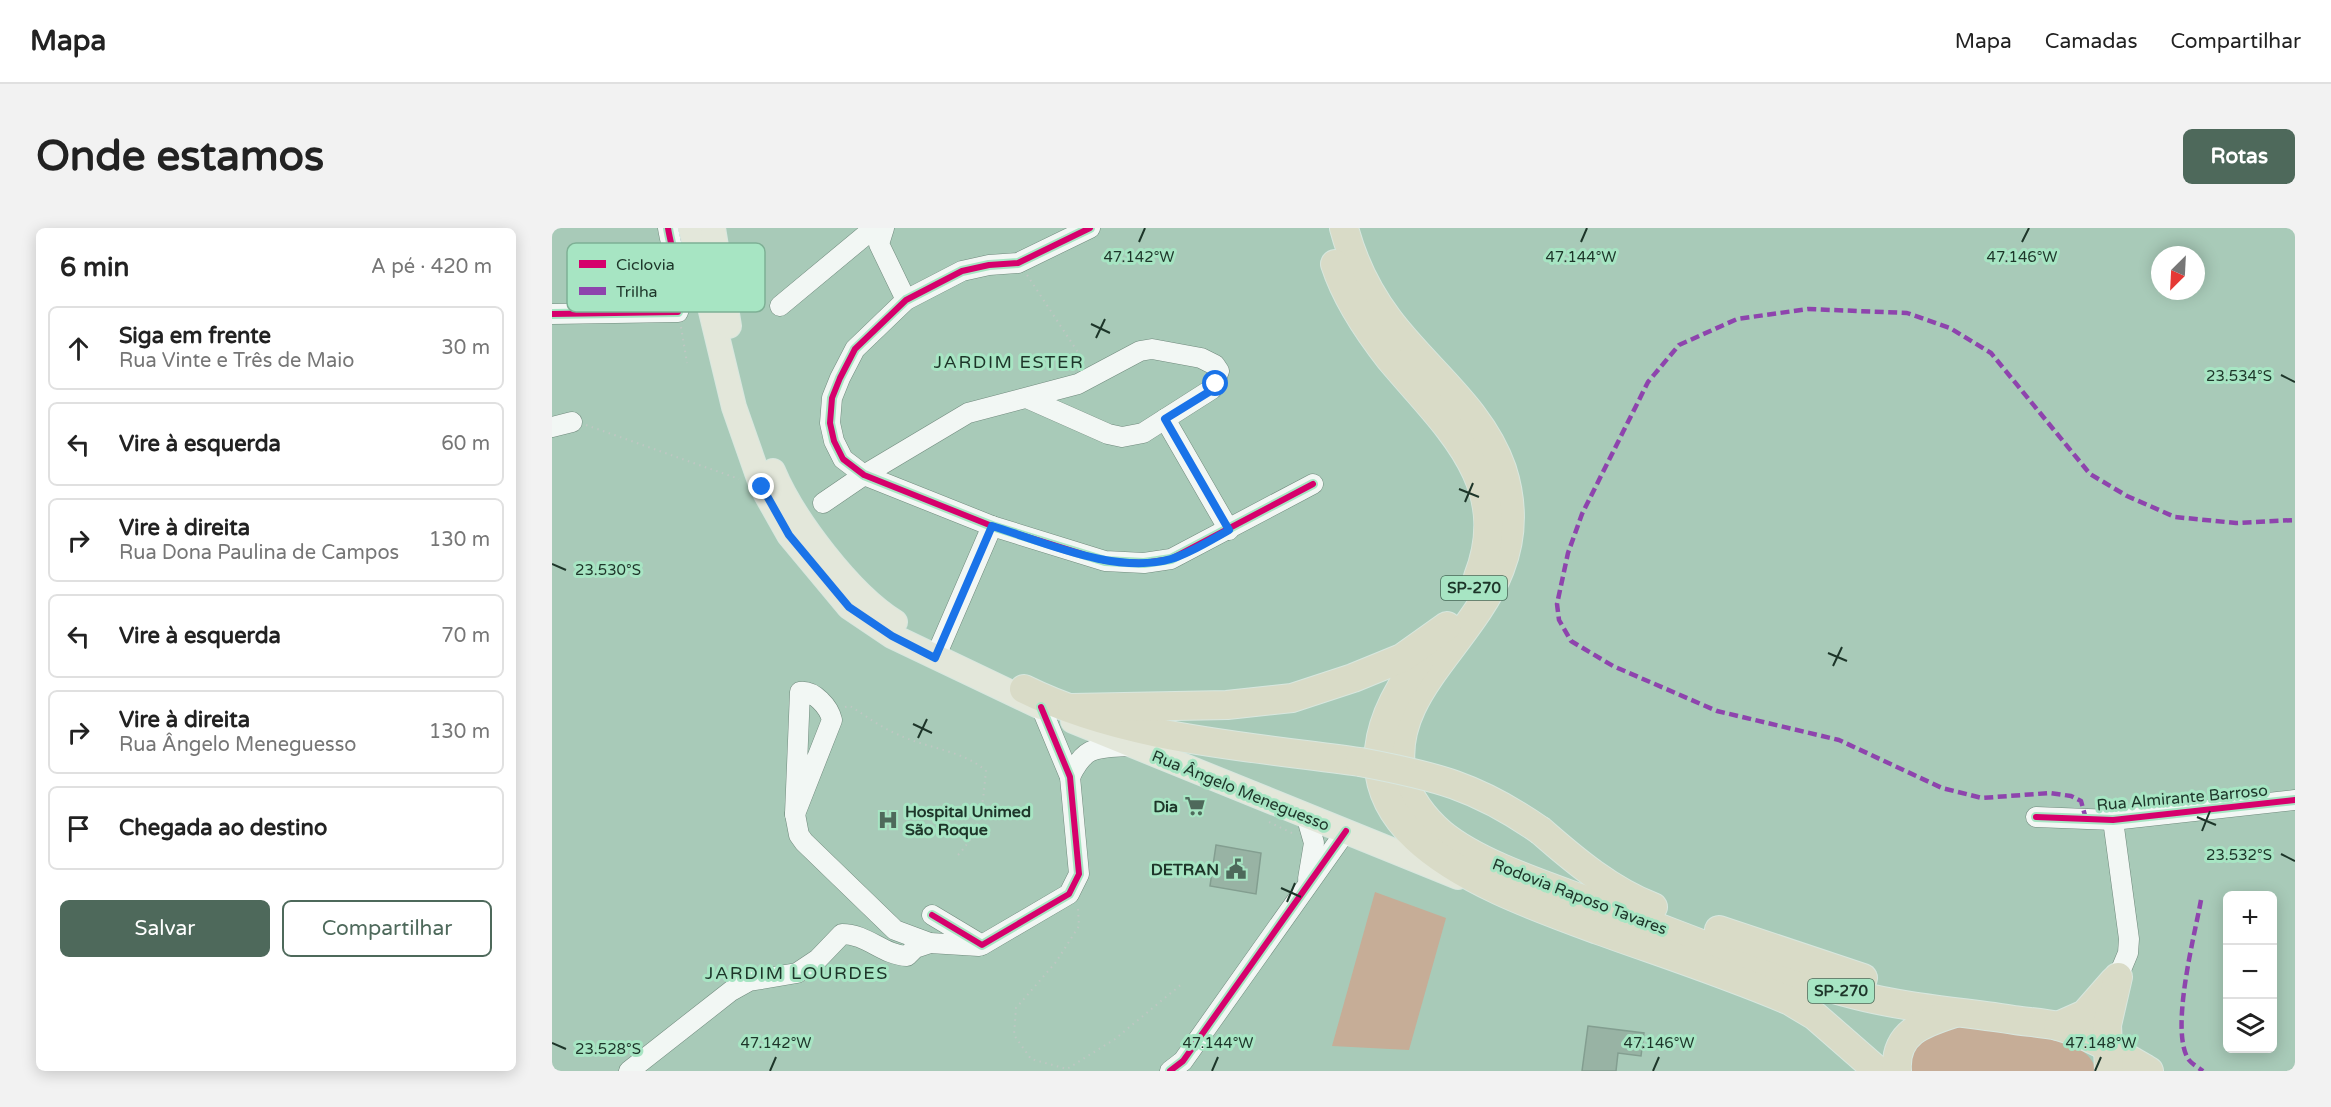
<!DOCTYPE html>
<html lang="pt">
<head>
<meta charset="utf-8">
<style>
	body { margin:0; font-family:"Varela Round",sans-serif; background:#f2f2f2; color:#222 }
	.controls { position:absolute; right:18px; bottom:18px; display:grid; overflow:hidden; border-radius:9px; box-shadow:0 3px 15px #0003 }
	.controls button { width:54px; height:54px; display:grid; place-items:center; padding:0; border:0; border-bottom:2px solid #e0e0e0; background:#fff; color:#222; font:30px sans-serif }
	.compass { position:absolute; left:1599px; top:18px; width:54px; height:54px; border-radius:50%; background:#fff; box-shadow:0 3px 15px #0003; rotate:204deg }
	.stop { position:absolute; width:18px; height:18px; margin:-14px; border:4px solid #1a73e8; border-radius:50%; background:#fff }
	.stop.end { background:#1a73e8; border-color:#fff; box-shadow:0 2px 6px #0008 }
	.list { margin:0; padding:0; list-style:none }
	h2 { display:flex; justify-content:space-between; align-items:center; height:78px; margin:0; padding:0 24px; font-size:26px }
	h2 small { font-size:20px; font-weight:400; color:#767676 }
	.list li { display:grid; grid-template-columns:39px 1fr auto; gap:18px; align-items:center; box-sizing:border-box; height:84px; margin:0 12px 12px; padding:0 12px; border:2px solid #e0e0e0; border-radius:9px }
	.list b { display:block; font-size:22px; white-space:nowrap }
	.list p { margin:0; font-size:20px; white-space:nowrap; color:#767676 }
	.list em { font-size:20px; font-style:normal; color:#767676 }
	.actions { display:flex; gap:12px; padding:18px 24px }
	.actions a { flex:1; padding:14px 0; border:2px solid #4e695b; border-radius:9px; text-align:center; font-size:21px; color:#4e695b }
	.actions .main { background:#4e695b; color:#fff }
	.icon { flex:none; width:33px; height:33px; fill:none; stroke:currentColor; stroke-width:2; stroke-linecap:round; stroke-linejoin:round }
	.map { position:relative; flex:none; width:1743px; height:843px; overflow:hidden; border-radius:9px }
	header { display:flex; align-items:center; gap:36px; box-sizing:border-box; height:84px; padding:0 30px; background:#fff; border-bottom:2px solid #e0e0e0 }
	header strong { font-size:28px }
	nav { display:flex; gap:33px; margin-inline-start:auto; font-size:21px }
	.intro { display:flex; align-items:center; justify-content:space-between; box-sizing:border-box; height:144px; padding:0 36px }
	h1 { margin:0; font-size:42px }
	.button { padding:15px 27px; border-radius:9px; background:#4e695b; color:#fff; font-size:21px; font-weight:700 }
	main { display:flex; gap:36px; padding:0 36px }
	aside { flex:1; background:#fff; border-radius:9px; box-shadow:0 3px 15px #0003 }
	.map>svg:first-child { display:block }
	.green { fill:#c6ad97 }
	.building { fill:#98b3a4; stroke:#839e90; stroke-width:1.5 }
	.lines { fill:none; stroke-linecap:round; stroke-linejoin:round }
	.minor-casing { stroke:#708a7d; stroke-width:21 }
	.major-casing { stroke:#d8e7df; stroke-width:26 }
	.highway-casing { stroke:#d8e7df; stroke-width:30 }
	.path { stroke:#bec7c2; stroke-width:2; stroke-dasharray:1.5 4.5; stroke-linecap:butt }
	.minor { stroke:#f2f7f4; stroke-width:20 }
	.major { stroke:#e3e7da; stroke-width:24 }
	.highway { stroke:#d9dbc7; stroke-width:28 }
	.highway-bridge-casing { stroke:#d8e7df; stroke-width:30; stroke-linecap:butt }
	.highway-bridge { stroke:#d9dbc7; stroke-width:28 }
	.quiet { stroke:#8e44ad; stroke-width:4.5; stroke-dasharray:9 4.5; stroke-linecap:butt }
	.cycleway-casing { stroke:#a7e5c3; stroke-width:10 }
	.cycleway { stroke:#d6006c; stroke-width:6 }
	.route { stroke:#1a73e8; stroke-width:8 }
	.ticks { fill:none; stroke:#1d3529; stroke-width:2 }
	.labels { text-anchor:middle; stroke-width:6; stroke-linejoin:round; paint-order:stroke }
	.shield { fill:#a7e5c3; stroke:#466a57; stroke-width:1.5 }
	.shield-label { font-size:15px; font-weight:bold; fill:#1d3529 }
	.street-label { font-size:16px; fill:#1d3529; stroke:#a7e5c3 }
	.poi-label { font-size:16px; font-weight:bold; fill:#1d3529; stroke:#a7e5c3; text-anchor:end }
	.neighbourhood-label { font-size:18px; letter-spacing:1.5px; fill:#1d3529; stroke:#a7e5c3 }
	.key { fill:#a7e5c3; stroke:#7eb095; stroke-width:1.5 }
	.key-label { font-size:16px; fill:#1d3529 }
	.ticks-label { font-size:15px; text-anchor:middle; fill:#1d3529; stroke:#a7e5c3; stroke-width:6; stroke-linejoin:round; paint-order:stroke }
</style>
</head>
<body>
<header>
<strong>Mapa</strong>
<nav><a>Mapa</a><a>Camadas</a><a>Compartilhar</a></nav>
</header>
<div class="intro"><h1>Onde estamos</h1><a class="button">Rotas</a></div>
<main>
<aside>
<h2>6 min<small>A pé · 420 m</small></h2>
<ul class="list">
<li><svg class="icon" aria-label="ahead" viewBox="0 0 24 24"><path d="M12 20V5M6 11l6-6 6 6"/></svg><div><b>Siga em frente</b><p>Rua Vinte e Três de Maio</p></div><em>30 m</em></li>
<li><svg class="icon" aria-label="left" viewBox="0 0 24 24"><path d="M17 20v-9H6M10 6l-5 5 5 5"/></svg><div><b>Vire à esquerda</b></div><em>60 m</em></li>
<li><svg class="icon" aria-label="right" viewBox="0 0 24 24"><path d="M7 20v-9h11M14 6l5 5-5 5"/></svg><div><b>Vire à direita</b><p>Rua Dona Paulina de Campos</p></div><em>130 m</em></li>
<li><svg class="icon" aria-label="left" viewBox="0 0 24 24"><path d="M17 20v-9H6M10 6l-5 5 5 5"/></svg><div><b>Vire à esquerda</b></div><em>70 m</em></li>
<li><svg class="icon" aria-label="right" viewBox="0 0 24 24"><path d="M7 20v-9h11M14 6l5 5-5 5"/></svg><div><b>Vire à direita</b><p>Rua Ângelo Meneguesso</p></div><em>130 m</em></li>
<li><svg class="icon" aria-label="arrive" viewBox="0 0 24 24"><path d="M6 21V4h12l-3 4 3 4H6"/></svg><div><b>Chegada ao destino</b></div></li>
</ul>
<div class="actions"><a class="main">Salvar</a><a>Compartilhar</a></div>
</aside>
<div class="map">
<svg width="1743" height="843" viewBox="0 0 1743 843">
	<rect width="100%" height="100%" fill="#a8cab8"/>
	<!-- green -->
	<g class="green">
		<path d="M823 664 894 690 857 822 780 818Z"/>
		<path d="M1454 798C1481 805 1538 811 1544 843H1354L1358 813 1379 799Z"/>
	</g>
	<!-- building -->
	<g class="building">
		<path d="M664 617 709 625 704 666 658 658Z"/>
		<path d="M1036 798 1092 805 1089 828 1066 825 1064 843H1030Z"/>
	</g>
	<g class="lines">
		<!-- minor casing -->
		<g class="minor-casing">
			<g id="minor">
				<path d="M332 0 327 16 354 72"/>
				<path d="M538 0 466 35 437 37 410 43 354 72 303 121 288 150 280 170 278 195 282 213 291 231 312 247 440 298 553 333 592 335 619 331 761 256"/>
				<path d="M228 78 322 0"/>
				<path d="M0 86 126 84C134 66 119 20 116 0"/>
				<path d="M613 191 677 302"/>
				<path d="M0 199 20 194"/>
				<path d="M271 275 312 247 416 185 526 156 588 123 600 121 649 130 663 137 667 143 660 161 591 205 570 209 556 206 477 171"/>
				<path d="M383 430 440 298"/>
				<path d="M248 464C262 462 277 479 280 492L243 586Z"/>
				<path d="M518 549C533 517 545 520 577 518"/>
				<path d="M243 586 247 607 252 614 343 702 378 715 427 718"/>
				<path d="M754 587 762 615 756 651"/>
				<path d="M1484 589 1561 592 1743 572"/>
				<path d="M1561 592 1577 711 1576 725 1566 749"/>
				<path d="M380 687 430 717 517 666 527 646 518 549 489 479"/>
				<path d="M77 843 179 763 197 753 245 745 266 731 290 706C315 706 331 727 355 728L363 720 378 715"/>
				<path d="M618 843 631 833 794 603"/>
			</g>
		</g>
		<!-- major casing -->
		<g class="major-casing">
			<g id="major">
				<path d="M139 0 182 179 210 259 237 307 297 379 340 408 489 479"/>
				<path d="M161 0 177 98"/>
				<path d="M221 243C241 291 298 366 343 394"/>
				<path d="M521 493 906 649"/>
			</g>
		</g>
		<!-- highway casing -->
		<g class="highway-casing">
			<g id="highway">
				<path d="M792 0C801 34 815 63 836 91 873 141 929 180 950 241 996 383 829 437 850 546 855 569 873 592 890 606 929 638 1002 660 1049 678 1134 709 1217 745 1304 767 1355 780 1410 784 1462 792 1476 794 1492 795 1506 798 1538 807 1568 826 1597 843"/>
				<path d="M783 36C794 70 816 103 838 131 893 197 963 254 926 349"/>
				<path d="M867 433C746 594 923 657 1046 702 1110 725 1175 746 1238 773L1263 788 1326 843"/>
				<path d="M472 461C575 512 696 518 808 534"/>
				<path d="M520 480 675 477 740 470 801 450 850 430 895 398"/>
				<path d="M989 603C1022 632 1059 663 1101 679"/>
				<path d="M1167 702 1311 750"/>
				<path d="M1506 798 1533 786 1562 753"/>
				<path d="M1345 843C1342 804 1372 795 1403 785"/>
				<path d="M1557 843 1555 797 1566 749"/>
			</g>
		</g>
		<!-- path -->
		<g class="path">
			<path d="M475 47 533 135"/>
			<path d="M129 99 135 135"/>
			<path d="M34 197 187 251"/>
			<path d="M293 479 298 478C314 488 330 500 347 507 374 520 413 523 434 543 430 578 431 600 406 627"/>
			<path d="M717 594 742 606"/>
			<path d="M526 681 527 698 504 734 464 780 462 807 479 831 515 841 563 811 631 755"/>
		</g>
		<!-- minor -->
		<use href="#minor" class="minor"/>
		<!-- major -->
		<use href="#major" class="major"/>
		<!-- highway -->
		<use href="#highway" class="highway"/>
		<!-- highway-bridge casing -->
		<g class="highway-bridge-casing">
			<path id="highway-bridge" d="M808 534C883 548 925 558 989 603"/>
		</g>
		<!-- highway-bridge -->
		<use href="#highway-bridge" class="highway-bridge"/>
		<!-- quiet -->
		<g class="quiet">
			<path d="M1534 591 1529 573 1519 568 1498 565 1430 570 1390 560 1287 512 1165 483 1061 438 1019 413 1007 392 1005 376 1016 325 1030 286 1096 154 1127 117 1185 91 1256 81 1355 85 1398 100 1439 125 1538 246 1575 268 1623 289 1684 295 1743 292"/>
			<path d="M1649 672C1643 706 1617 804 1637 832 1640 836 1647 840 1651 843"/>
		</g>
		<!-- cycleway casing -->
		<g class="cycleway-casing">
			<g id="cycleway">
				<path d="M538 0 466 35 437 37 410 43 354 72 303 121 288 150 280 170 278 195 282 213 291 231 312 247 440 298 553 333 592 335 619 331 761 256"/>
				<path d="M0 86 126 84C134 66 119 20 116 0"/>
				<path d="M1484 589 1561 592 1743 572"/>
				<path d="M380 687 430 717 517 666 527 646 518 549 489 479"/>
				<path d="M618 843 631 833 794 603"/>
			</g>
		</g>
		<!-- cycleway -->
		<use href="#cycleway" class="cycleway"/>
	</g>
	<g class="lines">
		<!-- route -->
		<path class="route" d="M210 259 237 307 297 379 340 408 383 430 440 298C492 314 564 347 619 331 639 325 659 312 677 302L613 191 660 162 664 156"/>
	</g>
	<!-- ticks -->
	<path class="ticks" d="M587 14 593 0M1029 14 1035 0M1470 14 1477 0M539 96 558 105M544 110 553 91M1729 147 1743 154M907 261 927 269M913 274 921 255M0 336 14 342M1276 425 1295 433M1281 438 1290 419M361 496 380 505M366 510 375 491M1645 589 1664 597M1650 603 1658 583M1729 626 1743 633M729 660 749 669M735 674 743 655M0 815 14 821M218 843 224 829M660 843 666 829M1101 843 1107 829M1543 843 1549 829"/>
	<!-- icons -->
	<defs>
		<g id="supermarket-bare" transform="scale(1.62)"><path d="M-6-5.5h2.5l.6 2H6L4.5 2H-2.5L-4.4-4H-6ZM-1.5 3.2a1.3 1.3 0 1 0 .1 0ZM3 3.2a1.3 1.3 0 1 0 .1 0Z" fill="#4e695b" stroke="#a7e5c3" stroke-width="2.5" paint-order="stroke"/></g>
		<g id="hospital-bare" transform="scale(1.62)"><path d="M-5-5h3v3.5h4V-5h3V5h-3V1.5h-4V5h-3Z" fill="#4e695b" stroke="#a7e5c3" stroke-width="2.5" paint-order="stroke"/></g>
		<g id="civic-bare" transform="scale(1.62)"><path d="M-.6-6.5H3V-4.5H.6V-3L4-1V1h2V6H-6V1h2V-1L-.6-3ZM-1.2 2.5V6h2.4V2.5Z" fill="#4e695b" stroke="#a7e5c3" stroke-width="2.5" paint-order="stroke"/></g>
	</defs>
	<g fill-rule="evenodd">
		<use href="#supermarket-bare" x="643" y="578"/>
		<use href="#hospital-bare" x="336" y="592"/>
		<use href="#civic-bare" x="684" y="641"/>
	</g>
	<g class="labels">
		<!-- shield labels -->
		<g class="shield">
			<rect x="889" y="348" width="66" height="24" rx="4.5"/>
			<rect x="1256" y="751" width="66" height="24" rx="4.5"/>
		</g>
		<g class="shield-label">
			<text x="922" y="365">SP-270</text>
			<text x="1289" y="768">SP-270</text>
		</g>
		<!-- street labels -->
		<g class="street-label">
			<text transform="translate(689 562) rotate(22)" y="6">Rua Ângelo Meneguesso</text>
			<text transform="translate(1630 569) rotate(-5)" y="6">Rua Almirante Barroso</text>
			<text transform="translate(1028 668) rotate(21)" y="6">Rodovia Raposo Tavares</text>
		</g>
		<!-- poi labels -->
		<g class="poi-label">
			<text x="626" y="584">Dia</text>
			<text x="353" y="589" text-anchor="start">Hospital Unimed<tspan x="353" dy="18">São Roque</tspan></text>
			<text x="667" y="647">DETRAN</text>
		</g>
		<!-- neighbourhood labels -->
		<g class="neighbourhood-label">
			<text x="457" y="140">JARDIM ESTER</text>
			<text x="245" y="751">JARDIM LOURDES</text>
		</g>
	</g>
	<!-- legend -->
	<rect x="15" y="15" width="198" height="69" rx="9" class="key"/>
	<rect x="27" y="32" width="27" height="8" fill="#d6006c"/>
	<rect x="27" y="59" width="27" height="8" fill="#8e44ad"/>
	<g class="key-label">
		<text x="64" y="42">Ciclovia</text>
		<text x="64" y="69">Trilha</text>
	</g>
	<g class="ticks-label">
		<text x="587" y="34">47.142°W</text>
		<text x="1029" y="34">47.144°W</text>
		<text x="1470" y="34">47.146°W</text>
		<text x="1687" y="153">23.534°S</text>
		<text x="56" y="347">23.530°S</text>
		<text x="1687" y="632">23.532°S</text>
		<text x="224" y="820">47.142°W</text>
		<text x="666" y="820">47.144°W</text>
		<text x="1107" y="820">47.146°W</text>
		<text x="1549" y="820">47.148°W</text>
		<text x="56" y="826">23.528°S</text>
	</g>
</svg>
<div class="controls">
<button>+</button>
<button>−</button>
<button><svg class="icon" aria-label="layers" viewBox="0 0 24 24"><path d="M12 4l9 5-9 5-9-5zM3 14l9 5 9-5"/></svg></button>
</div>
<svg class="compass" viewBox="-18 -18 36 36"><path d="M0-13l5 13h-10z" fill="#e53935"/><path d="M0 13l5-13h-10z" fill="#767676"/></svg>
<div class="stop" style="left:664px;top:156px"></div>
<div class="stop end" style="left:210px;top:259px"></div>
</div>
</main>
</body>
</html>
